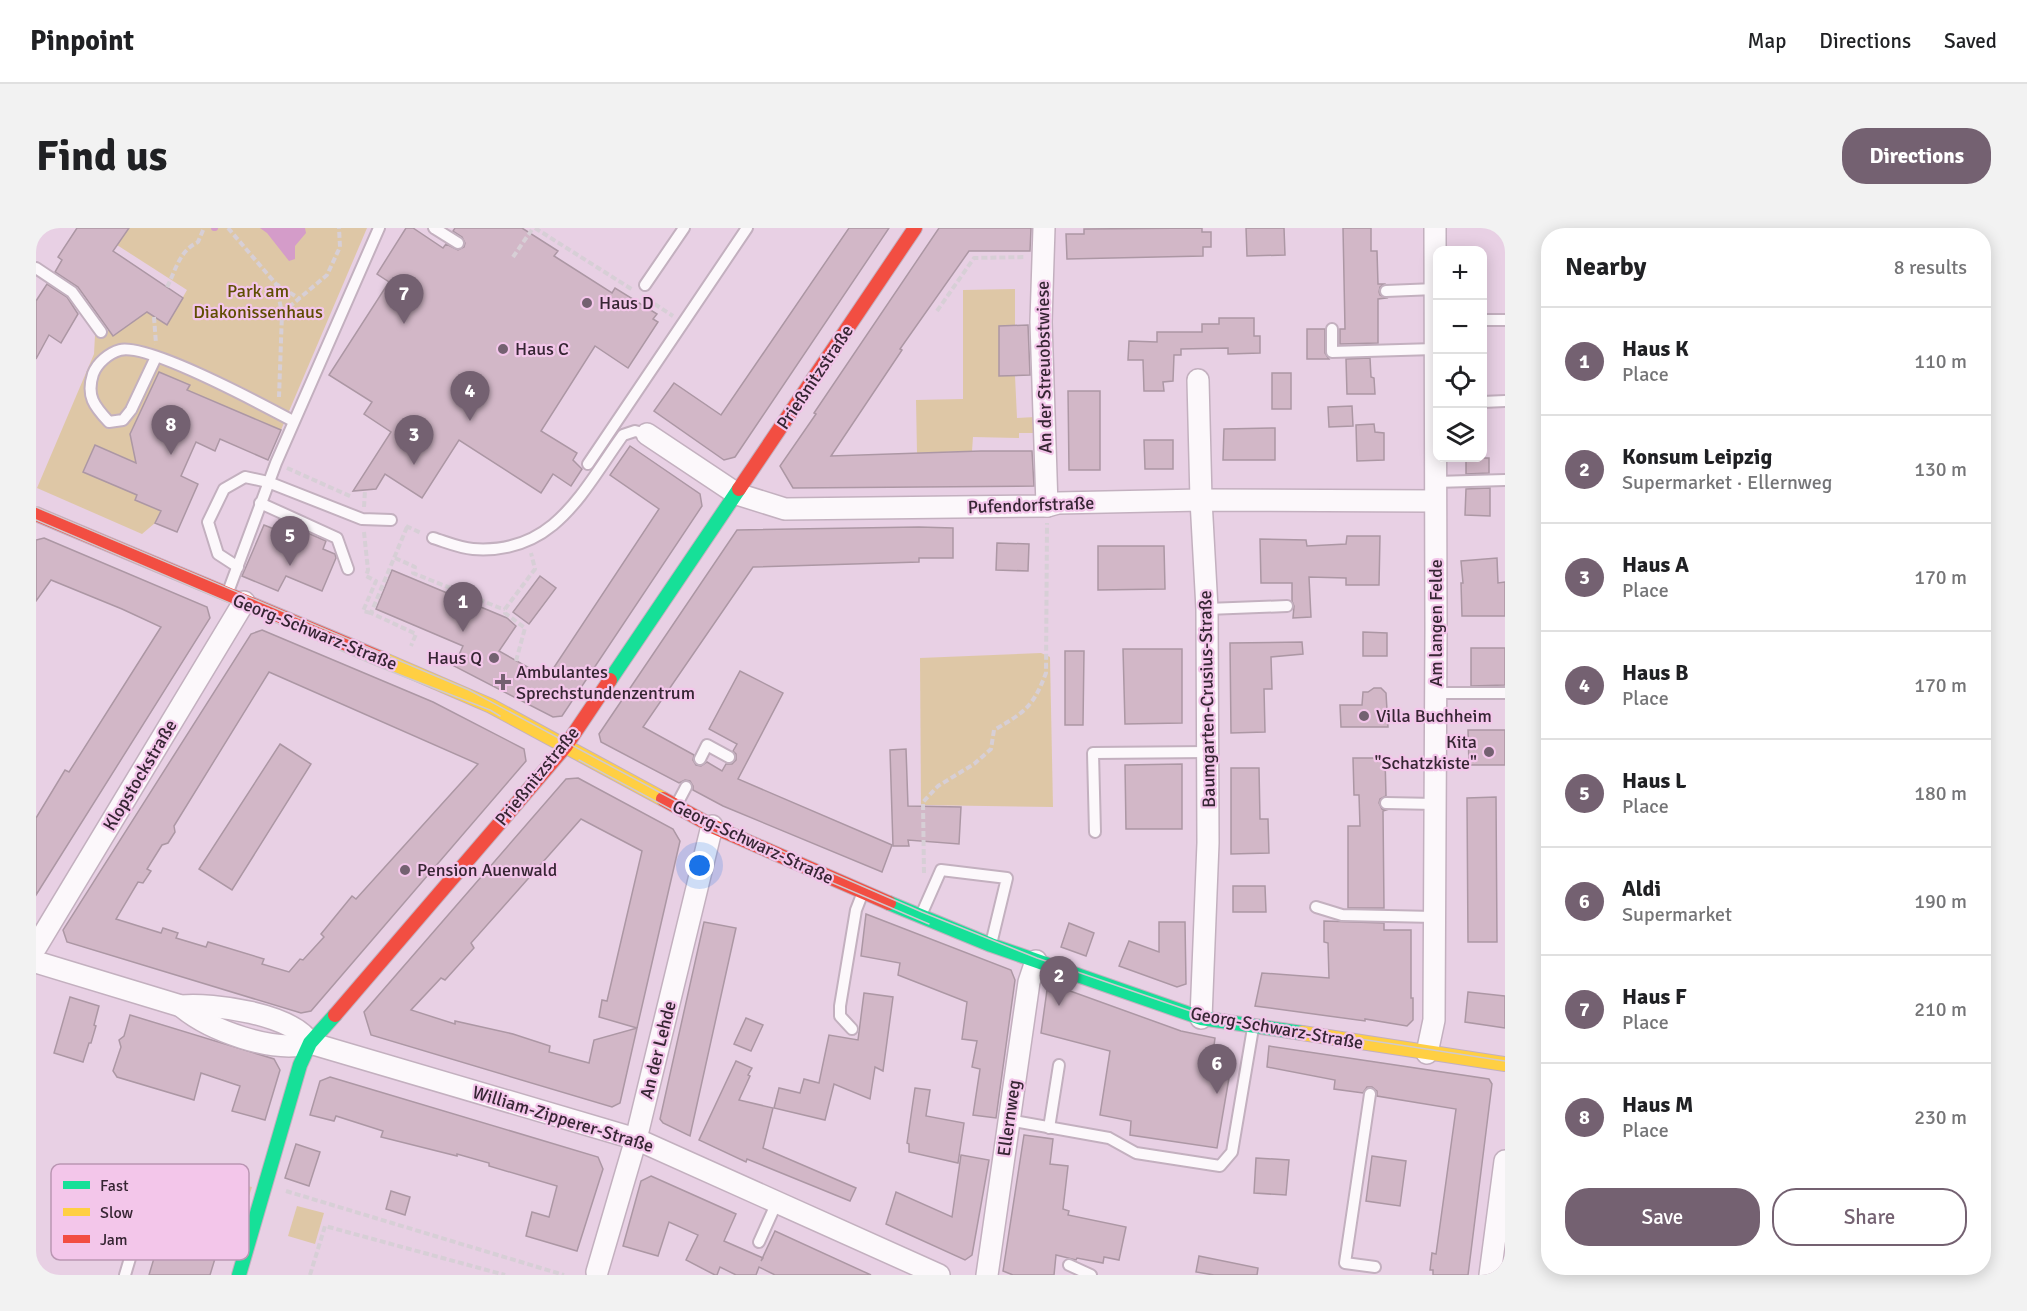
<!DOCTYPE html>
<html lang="en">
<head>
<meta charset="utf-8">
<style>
	body { margin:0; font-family:Signika,sans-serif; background:#f2f2f2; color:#202124 }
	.controls { position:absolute; right:18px; top:18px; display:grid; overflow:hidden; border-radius:12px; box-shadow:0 3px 15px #0003 }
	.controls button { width:54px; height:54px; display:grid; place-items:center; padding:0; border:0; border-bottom:2px solid #e0e0e0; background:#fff; color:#202124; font:30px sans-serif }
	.you { position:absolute; left:664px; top:638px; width:21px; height:21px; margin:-15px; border:4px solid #fff; border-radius:50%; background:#1a73e8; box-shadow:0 0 0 9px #1a73e833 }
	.badge { display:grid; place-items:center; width:39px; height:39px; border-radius:50%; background:#746171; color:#fff; font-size:20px; font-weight:700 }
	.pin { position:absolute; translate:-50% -50px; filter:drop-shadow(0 2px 3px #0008) }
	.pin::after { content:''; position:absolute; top:32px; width:21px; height:18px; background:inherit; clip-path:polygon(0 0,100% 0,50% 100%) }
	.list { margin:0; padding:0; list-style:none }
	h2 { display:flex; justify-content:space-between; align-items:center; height:78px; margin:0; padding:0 24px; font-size:26px }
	h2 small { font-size:20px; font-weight:400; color:#757577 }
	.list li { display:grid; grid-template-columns:39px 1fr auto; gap:18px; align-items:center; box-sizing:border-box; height:108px; padding:0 24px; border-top:2px solid #e0e0e0 }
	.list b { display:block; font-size:22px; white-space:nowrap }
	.list p { margin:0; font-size:20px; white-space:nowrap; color:#757577 }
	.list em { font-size:20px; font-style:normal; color:#757577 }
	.actions { display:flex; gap:12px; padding:18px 24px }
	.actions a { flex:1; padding:14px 0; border:2px solid #746171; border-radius:24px; text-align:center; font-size:21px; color:#746171 }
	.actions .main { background:#746171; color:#fff }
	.icon { flex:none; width:33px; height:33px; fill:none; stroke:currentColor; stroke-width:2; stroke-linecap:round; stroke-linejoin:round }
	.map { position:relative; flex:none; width:1469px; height:1047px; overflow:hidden; border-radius:24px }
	header { display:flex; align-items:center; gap:36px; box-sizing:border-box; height:84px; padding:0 30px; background:#fff; border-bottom:2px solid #e0e0e0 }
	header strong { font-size:28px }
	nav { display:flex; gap:33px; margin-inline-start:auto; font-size:21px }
	.intro { display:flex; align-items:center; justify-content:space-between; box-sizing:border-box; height:144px; padding:0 36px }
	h1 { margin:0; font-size:42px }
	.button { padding:15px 27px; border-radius:24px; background:#746171; color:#fff; font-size:21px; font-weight:700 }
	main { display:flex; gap:36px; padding:0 36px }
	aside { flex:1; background:#fff; border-radius:24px; box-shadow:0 3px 15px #0003 }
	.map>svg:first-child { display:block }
	.green { fill:#dec7a6 }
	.water { fill:#d49cc9 }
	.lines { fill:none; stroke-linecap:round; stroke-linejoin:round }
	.stream { stroke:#d49cc9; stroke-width:6 }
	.building { fill:#d2b7c7; stroke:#ac97a4; stroke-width:1.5; fill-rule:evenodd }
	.lane-casing { stroke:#c3b0bf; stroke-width:14 }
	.street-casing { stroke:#c3b0bf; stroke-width:24 }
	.fast-casing { stroke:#c3b0bf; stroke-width:16 }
	.slow-casing { stroke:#c3b0bf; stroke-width:16 }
	.jam-casing { stroke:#c3b0bf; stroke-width:16 }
	.path { stroke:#d7cfd6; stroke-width:4; stroke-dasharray:6 3; stroke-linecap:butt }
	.lane { stroke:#fcf8fb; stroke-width:10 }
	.street { stroke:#fcf8fb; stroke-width:21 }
	.fast { stroke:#16e098; stroke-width:14 }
	.slow { stroke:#ffcf43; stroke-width:14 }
	.jam { stroke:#f24e42; stroke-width:14 }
	.tram { stroke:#cfc9cf; stroke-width:1.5 }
	.poi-dot { fill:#746171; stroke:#f3c6ea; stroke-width:2 }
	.labels { text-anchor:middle; stroke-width:4.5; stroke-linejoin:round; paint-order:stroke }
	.park-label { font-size:18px; fill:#5f4d02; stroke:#f3c6ea }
	.poi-label { font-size:18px; fill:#362533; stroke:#f3c6ea; text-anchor:start }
	.street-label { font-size:18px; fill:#362533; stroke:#f3c6ea }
	.key { fill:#f3c6ea; stroke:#ba96b3; stroke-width:1.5 }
	.key-label { font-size:16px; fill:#362533 }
</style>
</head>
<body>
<header>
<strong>Pinpoint</strong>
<nav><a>Map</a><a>Directions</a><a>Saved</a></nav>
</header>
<div class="intro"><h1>Find us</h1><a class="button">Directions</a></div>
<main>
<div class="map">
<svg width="1469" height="1047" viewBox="0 0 1469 1047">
	<rect width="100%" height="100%" fill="#e8d0e4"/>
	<!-- green -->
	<g class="green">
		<path d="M93 0H331L245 202 151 162 153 157 123 144 106 182 103 195 97 199 94 206 112 240 59 217 101 267 99 272 125 283 119 295 106 306 1 260 58 126 59 107 73 102 77 108 111 84 131 97 151 62 81 17Z"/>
		<path d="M979 61V97L963 98V147L979 148 981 190 999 189 1001 205H983V210L937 209 936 223 881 225 880 172 927 171V62Z"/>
		<path d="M1005 425 1014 429 1017 579 885 577 884 430Z"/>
		<path d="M201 956 216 959 193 1030 180 1027Z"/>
		<path d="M261 978 288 985 279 1016 252 1008Z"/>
	</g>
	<!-- water -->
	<path class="water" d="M224 0H269L270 5 259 18V31L253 33 231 5Z"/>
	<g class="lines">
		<!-- stream -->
		<path class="stream" d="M178 0H179"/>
	</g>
	<!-- building -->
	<g class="building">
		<path d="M41 0H93L77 23 147 70 131 97 111 84 77 108 42 59 19 44 26 32 22 29Z"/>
		<path d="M370 0H377L407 20 410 16 422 22 428 19 429 15 426 9 417 3 419 0H486L522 23 518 28 576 65 579 60 621 86 617 91 622 94 592 140 559 118 505 203 541 225 537 232 546 241 535 258 517 246 505 265 423 212 386 270 349 246 340 261 317 263 355 204 328 186 336 174 293 147 353 54 341 46Z"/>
		<path d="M813 0H853L699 229 688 232 618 183 638 155 685 187Z"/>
		<path d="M903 0H995L994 23H933L864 121 866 122 795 228 945 223H996L998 258 757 260 744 238 780 186 778 185Z"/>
		<path d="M1166 0V4H1175V19H1167V28L1031 31 1030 6H1048V1Z"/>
		<path d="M1210 0H1248L1249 27 1211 28Z"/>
		<path d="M1307 0H1335V23H1341L1342 56H1348L1344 59 1343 64 1344 67 1350 70 1342 71V115L1304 116V101H1309Z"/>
		<path d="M11 56 31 69 42 86 25 115 13 107 0 131V73Z"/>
		<path d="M1183 90H1218V108H1224V125L1192 126V120L1145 121V127H1138L1137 153 1127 154 1128 163H1108L1107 132H1092L1093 113 1121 114V104H1166V96H1183Z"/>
		<path d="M992 97 994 147 963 148V98Z"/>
		<path d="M1271 101H1289V125L1293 131H1271Z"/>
		<path d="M1334 130 1335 149 1338 150 1339 166H1311L1310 131Z"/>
		<path d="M123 144 154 157 151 162 245 202 232 232 184 211 179 223 160 214 145 248 162 256 141 304 119 295 125 283 99 272 101 267 47 244 59 217 100 235 94 206Z"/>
		<rect x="1236" y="145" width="19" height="36"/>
		<path d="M1032 163H1064V242H1033Z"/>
		<path d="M1316 178 1317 198 1293 199 1292 179Z"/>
		<path d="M1338 196 1339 204 1348 205V232L1321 233 1320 197Z"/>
		<path d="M1239 200V232H1187L1188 201Z"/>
		<path d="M1108 212H1137V241H1109Z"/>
		<path d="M594 218 664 266 666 278 526 488 517 489 418 438 427 418 340 381 356 342 471 390 480 398 463 423 511 450 623 281 574 247Z"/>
		<path d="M1430 230H1453V245L1430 246Z"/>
		<path d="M1454 260V288L1429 287 1430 261Z"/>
		<path d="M228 297 263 311 267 303 290 313 287 321 299 326 300 330 286 363 250 348 242 363 206 348Z"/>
		<path d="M883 299 917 300V330H883V334L717 339 607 499 658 527 657 532 660 537 665 538 671 534 686 543 690 536H696L700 532V526L697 523 701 516 673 501 704 443 747 465 702 551 856 617 846 644 687 578 657 562V558L654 553 649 552 643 555 565 514 563 506 701 302Z"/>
		<path d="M1311 308H1344L1343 357H1310V350L1273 349 1275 389 1257 390 1258 378 1256 373V355H1225L1224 311 1270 312 1271 318 1310 316Z"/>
		<path d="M8 310 171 379 174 390 0 667V590L29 542 33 544 125 399 86 381 15 352 0 373V312Z"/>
		<path d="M961 315 993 316 992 343 960 342Z"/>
		<path d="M1062 318H1128L1129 361 1062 362Z"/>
		<path d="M1461 330 1462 355 1469 354V388H1426L1425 355H1427L1425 333Z"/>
		<path d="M504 348 520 360 493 396 477 384Z"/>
		<path d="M226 402 397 474 488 521 490 533 275 783 265 785 31 714 27 702 215 406ZM233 444 442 536 320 671 316 668 285 706 288 709 267 732 264 731 253 744 226 736 228 731 172 714 170 719 140 710 142 705 127 700 125 705 80 691 102 654 107 655 115 643 111 641 126 617 132 615 139 604 138 598Z"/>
		<path d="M1327 404 1351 405V428H1327Z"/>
		<path d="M1266 414 1267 426 1235 429 1236 461H1228L1229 504 1195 505 1194 415Z"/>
		<path d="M1435 420H1469V457L1435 458Z"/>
		<path d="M1087 421H1146V495L1089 496Z"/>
		<path d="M1029 423H1048L1047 497H1029Z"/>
		<path d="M1338 460H1345L1350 465 1352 499H1305L1304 477H1326L1327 464H1332Z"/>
		<path d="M1432 502H1469V537H1433Z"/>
		<path d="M244 516 275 536 196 662 163 641Z"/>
		<path d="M870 521 872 578 925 579 923 616 872 612 873 618H857L854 522Z"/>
		<path d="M1317 530H1349L1350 568 1344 571 1343 575 1346 581 1350 582 1347 583 1348 680H1312V598H1324L1323 567H1318Z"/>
		<path d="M1146 536V601H1090L1089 537Z"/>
		<path d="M1195 540H1223L1224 591H1232L1233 625 1195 626Z"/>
		<path d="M542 550 637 601 644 613 601 800 563 789 566 772 571 773 606 623 545 591 435 715 438 720 409 752 405 750 375 782 419 796V793L477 806 514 818 513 824 553 835 558 812 601 800 584 875 576 879 335 807 328 784 530 551Z"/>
		<path d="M1460 569 1461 714H1432L1431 570Z"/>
		<path d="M1197 658H1229L1230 684H1197Z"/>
		<path d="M830 686 975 742 979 752 960 890 937 887 944 841 936 839 941 813 926 811 931 774 862 747 864 735 825 728Z"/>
		<path d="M1288 693 1348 695V702H1375V770H1377V792L1371 798 1329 791V793L1219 778 1226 745 1293 750 1292 715 1288 714Z"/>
		<path d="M668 694 700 700 654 908 627 895 624 891Z"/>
		<path d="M1123 694H1149L1150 756 1141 759 1083 738 1093 713 1123 724Z"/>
		<path d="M1033 695 1058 705 1050 728 1025 719Z"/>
		<path d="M1012 755 1145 803 1179 810 1174 847 1193 850 1181 920 1094 907 1095 893 1064 887 1074 823 1005 805Z"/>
		<path d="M1432 764 1469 768V800L1429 794Z"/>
		<path d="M828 765 857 769 847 843 839 839 834 871 798 856 789 892 738 880 743 860 764 865 768 851 783 855 793 807 822 812Z"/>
		<path d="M34 769 63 778 58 797 60 798 55 815H53L47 834 18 825Z"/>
		<path d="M94 787 238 831 244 842 229 892 196 883 204 858 165 845 158 872 81 849 77 843 85 819 83 812 88 808Z"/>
		<path d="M710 790 727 797 715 823 698 816Z"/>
		<path d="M1233 818 1453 851 1456 856 1432 1047H1397V1042H1394L1396 1025 1400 1026 1420 881 1341 868V863L1336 859H1331L1327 865 1298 861 1299 852 1231 839Z"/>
		<path d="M700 833 716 840 712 847 714 848 703 872 737 880 727 920 820 960 814 973 711 931 710 934 663 912Z"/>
		<path d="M294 849 562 929 567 941 541 1023 490 1008 496 984 513 989 521 958 453 938V935L421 926V928L345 909 347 903 300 888 298 893 274 887 284 853Z"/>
		<path d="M879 860 894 862 890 888 928 895 922 935 873 924V916L871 915Z"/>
		<path d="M988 907 1017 911 1014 936 1032 938 1027 981 1033 983 1032 987 1090 999 1083 1032 1068 1029 1067 1035 1041 1030 1040 1032 1020 1027 1018 1047H977L967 1043Z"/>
		<path d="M260 916 284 924 273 958 249 950Z"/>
		<path d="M925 927 953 932 936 1027 929 1032 850 996 860 964 916 989Z"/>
		<path d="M1336 928 1370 933 1364 978 1330 973Z"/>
		<path d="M1220 930 1253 932 1250 967 1218 965Z"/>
		<path d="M615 948 700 986 688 1013 727 1030 725 1033 739 1003 835 1047H739L723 1039 720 1047H700L684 1039 681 1047H679L650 1032 662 1007 633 994 622 1028 587 1018 605 953Z"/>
		<path d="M142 950 168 958 160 983 191 991 174 1047H113Z"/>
		<path d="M355 963 374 969 369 987 350 981Z"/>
		<path d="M1163 1028 1222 1040 1221 1047H1178L1160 1044Z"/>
	</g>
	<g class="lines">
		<!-- lane casing -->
		<g class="lane-casing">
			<g id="lane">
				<path d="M398 0 422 15"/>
				<path d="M0 40 36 64 65 104"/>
				<path d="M609 57 648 0"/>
				<path d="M1350 63 1399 61"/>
				<path d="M1446 92H1469"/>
				<path d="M1296 101V124L1399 121"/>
				<path d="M120 129 95 182 87 192 73 194C58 178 50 168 57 146 61 135 73 125 84 122 112 115 227 177 257 193"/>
				<path d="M1446 174 1469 173"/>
				<path d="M552 236 711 0"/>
				<path d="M1399 254 1469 252"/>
				<path d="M224 275 301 310 312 341"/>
				<path d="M397 310C410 314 424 320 437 321 518 327 546 264 587 207L599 203 611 206"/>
				<path d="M202 339 182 326 172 294 188 261 209 249 232 254 326 291 355 292"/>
				<path d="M192 364 240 235 343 0"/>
				<path d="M1171 381 1251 378"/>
				<path d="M1400 465H1469"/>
				<path d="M664 531 671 517 693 529"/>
				<path d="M1350 575 1399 576"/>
				<path d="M641 576 650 559"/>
				<path d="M1059 604 1057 525 1172 524"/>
				<path d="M1280 679 1306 687 1398 689"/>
				<path d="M886 685 905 642 971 650 955 716"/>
				<path d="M816 801 804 788V778L820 682 827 664"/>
				<path d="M1334 866 1309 1035 1339 1039"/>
				<path d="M972 892 1073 910 1100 925 1184 938 1196 924 1217 800"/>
				<path d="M1013 900 1023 837"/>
				<path d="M723 1014 741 974"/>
				<path d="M1033 1037 1055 1047"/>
				<path d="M89 1047 109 980"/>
			</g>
		</g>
		<!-- street casing -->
		<g class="street-casing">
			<g id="street">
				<path d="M1008 0 1005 94 1011 278"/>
				<path d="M1162 152 1165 272 1171 381 1172 615 1165 790"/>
				<path d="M611 206 701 266 749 281 1011 278 1022 275 1165 272 1399 273"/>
				<path d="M0 719 208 374"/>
				<path d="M0 734 145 778C178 775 256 786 274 815"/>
				<path d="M145 778C173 802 238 826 274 815L600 911 903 1047"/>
				<path d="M1391 825 1398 792 1400 401 1399 0"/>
				<path d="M561 1044 600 911 676 598"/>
				<path d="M951 1047 993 754 1000 733"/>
				<path d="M1454 1047 1469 933"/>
			</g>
		</g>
		<!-- fast casing -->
		<g class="fast-casing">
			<g id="fast">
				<path d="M574 452 703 261"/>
				<path d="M853 675 955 717 1165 790 1266 805"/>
				<path d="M203 1047 264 837 274 815 299 787"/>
			</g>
		</g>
		<!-- slow casing -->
		<g class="slow-casing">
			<g id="slow">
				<path d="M344 430 455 478 627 571"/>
				<path d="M1266 805 1469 836"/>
			</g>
		</g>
		<!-- jam casing -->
		<g class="jam-casing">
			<g id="jam">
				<path d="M703 261 879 0"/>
				<path d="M0 286 344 430"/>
				<path d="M627 571 676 598 853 675"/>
				<path d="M299 787 529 519 574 452"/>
			</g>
		</g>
		<!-- path -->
		<g class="path">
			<path d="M192 0 240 56 264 71"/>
			<path d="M499 0 597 62"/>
			<path d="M477 29 497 0"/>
			<path d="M240 56 246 85 243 169"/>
			<path d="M131 59C140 42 143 23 162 14L168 0"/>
			<path d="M611 71 637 88"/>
			<path d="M901 83 938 30 989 29"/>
			<path d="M246 85 291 47 304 19 303 0"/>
			<path d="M118 89 120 116"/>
			<path d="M251 240 316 269"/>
			<path d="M328 279 329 262"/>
			<path d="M370 298 385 305"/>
			<path d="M371 299 335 385 380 406 375 418"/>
			<path d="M328 304 332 342 330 348 340 353 327 383 335 385"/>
			<path d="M359 330 379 339 377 345 464 380 469 381"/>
			<path d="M480 433 489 400 469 385V381L499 341 495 325"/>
			<path d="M888 645 887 574 902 558 938 536 955 521 958 502C989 484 997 479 1010 445L1011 295"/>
			<path d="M250 963 528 1047"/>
			<path d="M274 1047 289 998 469 1047"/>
		</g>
		<!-- lane -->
		<use href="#lane" class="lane"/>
		<!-- street -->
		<use href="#street" class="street"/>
		<!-- fast -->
		<use href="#fast" class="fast"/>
		<!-- slow -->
		<use href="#slow" class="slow"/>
		<!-- jam -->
		<use href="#jam" class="jam"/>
		<!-- tram -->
		<g class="tram">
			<path d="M0 279 433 462 679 594 886 684 1001 730 1166 787 1469 833"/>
			<path d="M0 292 341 438 454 482 464 488"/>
			<path d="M543 532 675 603 893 696"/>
		</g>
	</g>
	<!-- markers -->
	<g class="poi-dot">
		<circle cx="551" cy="75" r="6"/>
		<circle cx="467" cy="121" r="6"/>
		<circle cx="458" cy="430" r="6"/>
		<path d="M464 445h6v6h6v6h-6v6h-6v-6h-6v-6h6z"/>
		<circle cx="1328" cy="488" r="6"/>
		<circle cx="1453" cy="524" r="6"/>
		<circle cx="369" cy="642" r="6"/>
	</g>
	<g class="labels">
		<!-- park labels -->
		<g class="park-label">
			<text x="222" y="69">Park am<tspan x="222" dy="21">Diakonissenhaus</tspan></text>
		</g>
		<!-- poi labels -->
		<g class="poi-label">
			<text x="563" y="81">Haus D</text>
			<text x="479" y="127">Haus C</text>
			<text x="446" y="436" text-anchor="end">Haus Q</text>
			<text x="480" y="450">Ambulantes<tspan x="480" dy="21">Sprechstundenzentrum</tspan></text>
			<text x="1340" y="494">Villa Buchheim</text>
			<text x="1441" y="520" text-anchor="end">Kita<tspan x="1441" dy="21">"Schatzkiste"</tspan></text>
			<text x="381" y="648">Pension Auenwald</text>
		</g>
		<!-- street labels -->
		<g class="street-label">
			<text transform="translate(1008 139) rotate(-91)" y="6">An der Streuobstwiese</text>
			<text transform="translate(779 149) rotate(-56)" y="6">Prießnitzstraße</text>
			<text transform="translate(995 277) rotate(-2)" y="6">Pufendorfstraße</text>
			<text transform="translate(1400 395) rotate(-90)" y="6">Am langen Felde</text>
			<text transform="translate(279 404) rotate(22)" y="6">Georg-Schwarz-Straße</text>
			<text transform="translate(1171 471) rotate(-91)" y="6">Baumgarten-Crusius-Straße</text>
			<text transform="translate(104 547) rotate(-59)" y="6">Klopstockstraße</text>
			<text transform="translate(501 548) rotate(-51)" y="6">Prießnitzstraße</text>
			<text transform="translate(717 614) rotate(25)" y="6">Georg-Schwarz-Straße</text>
			<text transform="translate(1241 800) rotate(10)" y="6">Georg-Schwarz-Straße</text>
			<text transform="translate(622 822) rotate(-76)" y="6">An der Lehde</text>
			<text transform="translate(973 890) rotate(-82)" y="6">Ellernweg</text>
			<text transform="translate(527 891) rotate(17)" y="6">William-Zipperer-Straße</text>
		</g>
	</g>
	<!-- legend -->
	<rect x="15" y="936" width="198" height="96" rx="9" class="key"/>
	<rect x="27" y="953" width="27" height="8" fill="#16e098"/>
	<rect x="27" y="980" width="27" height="8" fill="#ffcf43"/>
	<rect x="27" y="1007" width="27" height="8" fill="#f24e42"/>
	<g class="key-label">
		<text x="64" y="963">Fast</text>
		<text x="64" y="990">Slow</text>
		<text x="64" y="1017">Jam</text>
	</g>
</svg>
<div class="controls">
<button>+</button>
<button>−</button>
<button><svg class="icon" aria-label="locate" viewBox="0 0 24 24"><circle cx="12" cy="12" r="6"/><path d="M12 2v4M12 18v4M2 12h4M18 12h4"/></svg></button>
<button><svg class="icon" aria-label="layers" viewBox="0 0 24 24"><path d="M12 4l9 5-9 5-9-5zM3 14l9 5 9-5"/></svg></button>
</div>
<div class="you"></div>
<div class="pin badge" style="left:427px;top:404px">1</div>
<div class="pin badge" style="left:1023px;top:778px">2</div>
<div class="pin badge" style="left:378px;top:237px">3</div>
<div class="pin badge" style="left:434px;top:193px">4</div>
<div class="pin badge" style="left:254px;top:338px">5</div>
<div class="pin badge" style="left:1181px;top:866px">6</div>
<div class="pin badge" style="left:368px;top:96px">7</div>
<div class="pin badge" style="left:135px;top:227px">8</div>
</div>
<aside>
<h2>Nearby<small>8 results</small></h2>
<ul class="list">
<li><span class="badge">1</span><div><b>Haus K</b><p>Place</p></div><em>110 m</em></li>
<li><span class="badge">2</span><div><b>Konsum Leipzig</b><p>Supermarket · Ellernweg</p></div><em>130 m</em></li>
<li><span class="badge">3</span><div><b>Haus A</b><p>Place</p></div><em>170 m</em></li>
<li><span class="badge">4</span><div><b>Haus B</b><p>Place</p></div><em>170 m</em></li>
<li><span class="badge">5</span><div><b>Haus L</b><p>Place</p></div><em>180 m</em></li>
<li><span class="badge">6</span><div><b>Aldi</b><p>Supermarket</p></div><em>190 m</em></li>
<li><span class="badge">7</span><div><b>Haus F</b><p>Place</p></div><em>210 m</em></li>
<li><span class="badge">8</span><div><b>Haus M</b><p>Place</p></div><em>230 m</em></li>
</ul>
<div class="actions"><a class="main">Save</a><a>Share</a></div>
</aside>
</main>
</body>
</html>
